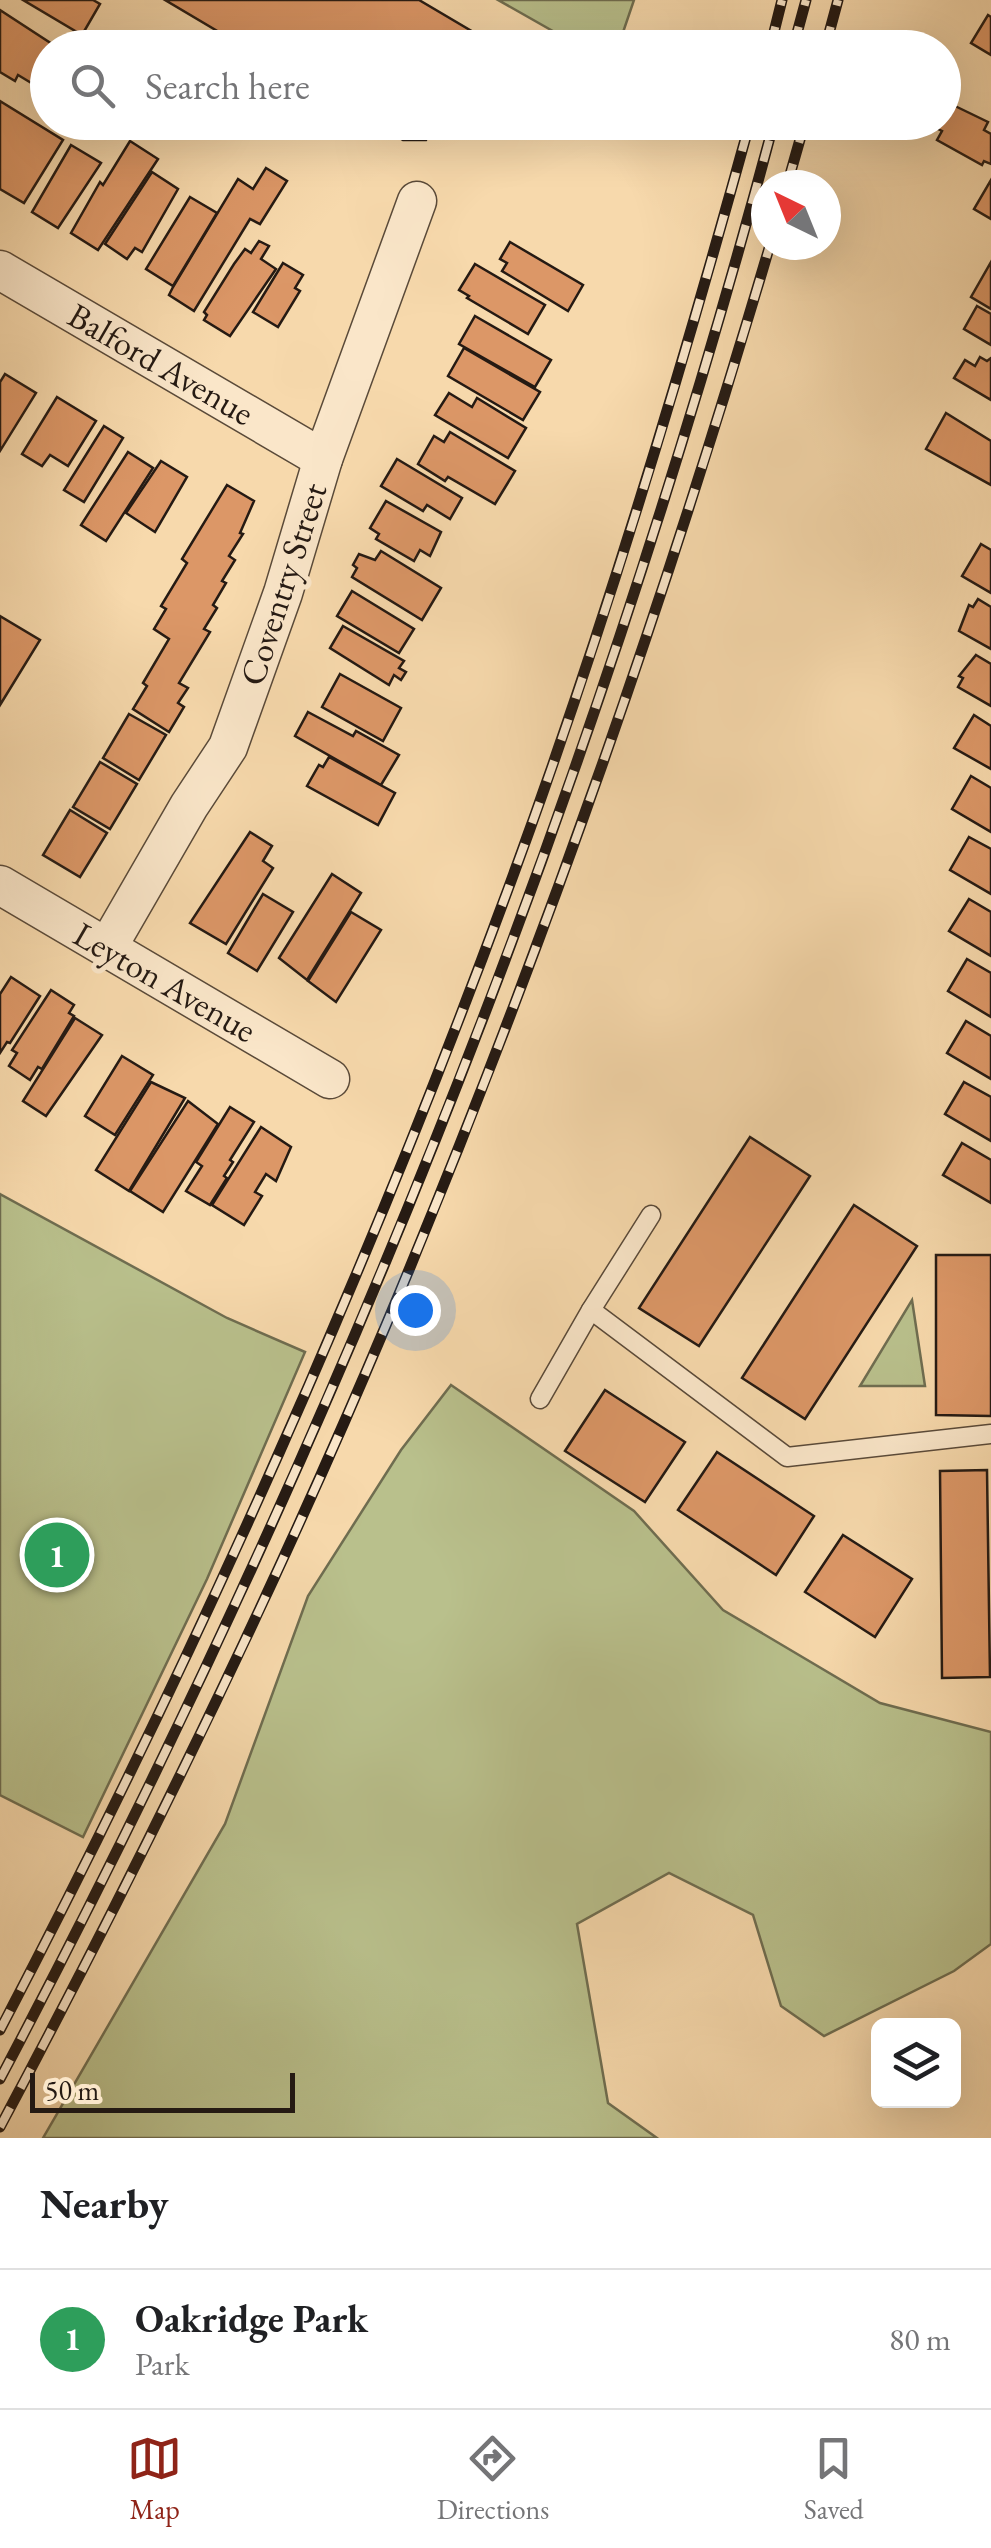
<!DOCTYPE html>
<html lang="en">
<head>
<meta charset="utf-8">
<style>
	body { margin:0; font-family:"EB Garamond",serif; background:#f6f6f6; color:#202124 }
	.controls { position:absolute; right:30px; bottom:30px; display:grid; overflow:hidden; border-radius:15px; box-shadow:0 10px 40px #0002 }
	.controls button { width:90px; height:90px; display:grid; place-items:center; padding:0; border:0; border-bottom:2px solid #e0e0e0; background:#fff; color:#202124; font:50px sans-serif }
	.compass { position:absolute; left:751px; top:170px; width:90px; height:90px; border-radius:50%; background:#fff; box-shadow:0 10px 40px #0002; rotate:317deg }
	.scale { position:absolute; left:30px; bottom:25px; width:265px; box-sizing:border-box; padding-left:10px; border:5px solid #251a13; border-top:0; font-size:28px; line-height:35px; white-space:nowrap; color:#251a13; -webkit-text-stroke:8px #fae6c9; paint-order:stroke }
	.you { position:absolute; left:415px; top:1310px; width:35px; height:35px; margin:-25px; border:8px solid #fff; border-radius:50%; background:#1a73e8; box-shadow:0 0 0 15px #1a73e833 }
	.badge { display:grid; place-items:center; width:65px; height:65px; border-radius:50%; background:#8f2418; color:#fff; font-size:32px; font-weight:700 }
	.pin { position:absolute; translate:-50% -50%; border:5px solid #fff; box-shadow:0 2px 10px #0006 }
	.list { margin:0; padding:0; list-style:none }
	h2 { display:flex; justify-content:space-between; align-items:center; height:130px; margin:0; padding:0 40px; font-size:42px }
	h2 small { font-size:32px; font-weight:400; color:#757577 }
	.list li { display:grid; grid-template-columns:65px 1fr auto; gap:30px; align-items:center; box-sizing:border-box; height:140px; padding:0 40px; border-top:2px solid #e0e0e0 }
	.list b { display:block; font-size:38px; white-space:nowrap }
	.list p { margin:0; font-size:32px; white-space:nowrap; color:#757577 }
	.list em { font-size:32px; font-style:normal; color:#757577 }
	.icon { flex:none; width:55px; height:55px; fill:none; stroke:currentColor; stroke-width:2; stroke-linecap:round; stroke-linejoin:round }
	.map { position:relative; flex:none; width:991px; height:2138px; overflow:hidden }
	.search { position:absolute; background:#fff; box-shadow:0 10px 40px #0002; left:30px; right:30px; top:30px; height:110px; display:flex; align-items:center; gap:25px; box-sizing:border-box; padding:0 35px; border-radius:55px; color:#757577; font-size:38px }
	.sheet { height:270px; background:#fff }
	nav { display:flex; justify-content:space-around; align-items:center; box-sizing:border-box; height:140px; border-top:2px solid #e0e0e0; background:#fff; font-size:28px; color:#757577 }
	nav a { display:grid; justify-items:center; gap:5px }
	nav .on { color:#8f2418 }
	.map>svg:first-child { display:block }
	.green { fill:#b9c08c; stroke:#6f6d50; stroke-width:2.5 }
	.building { fill:#dc9767; stroke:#251a13; stroke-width:2.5 }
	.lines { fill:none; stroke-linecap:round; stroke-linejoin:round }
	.service-casing { stroke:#5a4a39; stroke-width:21 }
	.minor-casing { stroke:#5a4a39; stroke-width:41 }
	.service { stroke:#fae6c9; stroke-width:18 }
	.minor { stroke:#fae6c9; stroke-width:38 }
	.rail-casing { stroke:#251a13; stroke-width:11 }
	.rail { stroke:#fae6c9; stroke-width:8; stroke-dasharray:22; stroke-linecap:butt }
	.labels { text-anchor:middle; stroke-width:10; stroke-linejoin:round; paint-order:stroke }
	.street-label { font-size:35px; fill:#251a13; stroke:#fae6c9 }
</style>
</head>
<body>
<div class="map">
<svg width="991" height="2138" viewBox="0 0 991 2138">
	<rect width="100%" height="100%" fill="#f7d9ac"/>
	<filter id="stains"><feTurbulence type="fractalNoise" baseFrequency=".002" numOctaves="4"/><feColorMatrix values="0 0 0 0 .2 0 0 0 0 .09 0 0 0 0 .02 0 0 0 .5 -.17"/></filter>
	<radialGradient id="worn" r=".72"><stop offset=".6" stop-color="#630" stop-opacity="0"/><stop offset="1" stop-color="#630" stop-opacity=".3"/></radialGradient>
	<!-- green -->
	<g class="green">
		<path d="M498 0H634L618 47H581Z"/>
		<path d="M0 1194 227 1318 305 1352 207 1579 83 1837 0 1795Z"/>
		<path d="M912 1300 925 1386H860Z"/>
		<path d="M451 1385 634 1511 723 1610 880 1703 991 1732V1944L954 1971 824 2036 781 2006 753 1915 669 1873 577 1924 608 2103 657 2138H43L225 1824 308 1596 401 1450Z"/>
	</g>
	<!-- building -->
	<g class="building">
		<path d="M23 0H93L100 4 82 35Z"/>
		<path d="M165 0H419L485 39 480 48H246Z"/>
		<path d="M0 10 52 44 33 84 18 75 15 81 0 72Z"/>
		<path d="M988 15 991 17V55L971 43Z"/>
		<path d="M0 101 63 140 24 203 0 189Z"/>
		<path d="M955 106 988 122 984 130 991 134V164L984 161 982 165 937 140 942 131 930 125 944 122V110L951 114Z"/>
		<path d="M374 122H437L426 140H403Z"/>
		<path d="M130 141 158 159 98 250 71 233 100 182 103 185Z"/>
		<path d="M71 145 101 163 58 228 32 212Z"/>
		<path d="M266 168 287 181 260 224 250 219 194 311 169 295 173 287 238 179 253 189Z"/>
		<path d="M152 172 178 189 142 252 135 248 127 259 105 244Z"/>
		<path d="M991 180V219L974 209Z"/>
		<path d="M190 197 217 213 173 286 146 269Z"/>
		<path d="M259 241 269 246 261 259 276 269 230 336 204 320 207 315 204 312 234 264 245 249 251 253Z"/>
		<path d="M510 242 583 285 568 311 502 271 507 263 500 259Z"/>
		<path d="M991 262V309L971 297Z"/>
		<path d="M283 263 303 275 295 288 300 291 278 327 253 312Z"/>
		<path d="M475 264 545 305 528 334 467 298 469 296 459 290Z"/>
		<path d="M977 306 991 314V345L964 329Z"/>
		<path d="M475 316 551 360 535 387 459 344Z"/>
		<path d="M464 348 540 392 523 420 448 376Z"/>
		<path d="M980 357 987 361 991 358V400L954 378 965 360 975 366Z"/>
		<path d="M5 374 36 393 0 451V382Z"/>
		<path d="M449 393 472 407 477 398 526 428 508 458 435 415Z"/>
		<path d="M57 397 96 421 68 466 50 455 42 466 22 454Z"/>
		<path d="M946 413 991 441V485L926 449Z"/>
		<path d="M104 426 123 438 84 502 64 490Z"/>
		<path d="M450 432 515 471 495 504 448 477 445 481 418 464 434 436 444 442Z"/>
		<path d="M128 452 153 468 106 541 81 525Z"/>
		<path d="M397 459 462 498 450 519 427 505 423 511 381 486Z"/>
		<path d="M161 461 187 477 155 532 126 513Z"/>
		<path d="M227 485 254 501 240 533 243 534 229 556 235 560 222 581 226 583 213 605 217 608 204 629 210 632 179 683 188 688 178 703 184 707 169 732 133 709 147 686 143 683 169 639 154 629 166 609 161 606 187 563 182 559Z"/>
		<path d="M386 501 441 532 430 556 420 550 414 561 376 539 379 534 370 528Z"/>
		<path d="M981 544 991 550V593L962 576Z"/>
		<path d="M381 551 441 588 422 620 352 577 357 568 353 565 359 554 375 560Z"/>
		<path d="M352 591 414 629 399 653 337 616Z"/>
		<path d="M978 599 991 607V649L959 631 969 605 973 607Z"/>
		<path d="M0 616 40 640 0 705Z"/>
		<path d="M343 626 404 661 399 668 406 672 401 680 394 675 389 685 330 648Z"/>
		<path d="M976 655 991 664V706L958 687 963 678 959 676Z"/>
		<path d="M340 674 401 708 383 741 322 707Z"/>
		<path d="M308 712 353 736 356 731 399 755 381 785 295 736Z"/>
		<path d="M129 714 166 735 139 780 103 758Z"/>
		<path d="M974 715 991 726V769L954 748Z"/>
		<path d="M329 757 395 793 378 825 307 786 319 765 323 767Z"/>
		<path d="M100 762 137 784 110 829 73 807Z"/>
		<path d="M971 776 991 788V832L952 809Z"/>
		<path d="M70 810 107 833 80 877 43 855Z"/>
		<path d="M250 832 272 846 263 861 273 868 226 944 190 923Z"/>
		<path d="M969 837 991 849V894L950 870Z"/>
		<path d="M332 874 361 893 307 980 279 958Z"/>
		<path d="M263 894 293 912 257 971 228 953Z"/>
		<path d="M969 899 991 912V956L949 931Z"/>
		<path d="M351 912 381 930 336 1002 308 981Z"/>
		<path d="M967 959 991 973V1017L948 991Z"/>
		<path d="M11 977 40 996 10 1043 7 1042 0 1053V994Z"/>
		<path d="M51 990 74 1005 69 1013 74 1016 42 1069 38 1067 30 1080 9 1066 17 1053 12 1050Z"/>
		<path d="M75 1018 102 1035 46 1116 23 1101Z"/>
		<path d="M966 1021 991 1036V1079L947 1053Z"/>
		<path d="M122 1056 153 1075 115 1135 85 1116Z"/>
		<path d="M151 1082 185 1098 129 1191 96 1170Z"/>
		<path d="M964 1082 991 1097V1141L945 1114Z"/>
		<path d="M188 1101 218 1124 163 1212 130 1191Z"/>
		<path d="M230 1107 254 1122 230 1160 233 1162 224 1176 227 1178 210 1205 186 1191 202 1166 196 1162Z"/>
		<path d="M261 1127 291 1147 276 1181 266 1174 255 1192 262 1196 244 1225 212 1205Z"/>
		<path d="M750 1137 810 1176 699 1346 639 1308Z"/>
		<path d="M962 1143 991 1160V1203L943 1175Z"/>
		<path d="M854 1205 917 1246 805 1419 742 1378Z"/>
		<path d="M936 1255H991V1416L936 1415Z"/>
		<path d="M605 1390 685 1442 645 1502 565 1451Z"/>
		<path d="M717 1452 814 1516 776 1575 678 1510Z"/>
		<path d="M987 1470 990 1677 942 1678 940 1471Z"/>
		<path d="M843 1535 912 1579 875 1637 805 1592Z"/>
	</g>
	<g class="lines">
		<!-- service casing -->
		<g class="service-casing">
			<g id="service">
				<path d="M651 1215 591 1310 787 1457 991 1434"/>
				<path d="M540 1399 591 1310"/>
			</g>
		</g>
		<!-- minor casing -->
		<g class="minor-casing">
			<g id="minor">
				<path d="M0 270 323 459"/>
				<path d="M0 885 330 1079"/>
				<path d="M107 948 189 806 228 747 283 593 323 459 417 201"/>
			</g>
		</g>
		<!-- service -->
		<use href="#service" class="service"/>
		<!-- minor -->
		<use href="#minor" class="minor"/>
		<!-- rail casing -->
		<g class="rail-casing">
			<g id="rail">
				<path d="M770 48 782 0"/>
				<path d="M793 48 806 0"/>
				<path d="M825 48 838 0"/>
				<path d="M787 185 805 122"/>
				<path d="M0 2030C191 1665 361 1287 504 900 599 645 678 384 750 122"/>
				<path d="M0 2079C328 1458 593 801 774 122"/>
				<path d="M0 2127C139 1866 271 1598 386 1325 534 973 662 612 770 245"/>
			</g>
		</g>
		<!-- rail -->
		<use href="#rail" class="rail"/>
	</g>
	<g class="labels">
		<!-- street labels -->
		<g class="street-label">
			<text transform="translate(161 364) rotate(30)" y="12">Balford Avenue</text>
			<text transform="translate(283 584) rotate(-72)" y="12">Coventry Street</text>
			<text transform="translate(165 982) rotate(30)" y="12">Leyton Avenue</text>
		</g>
	</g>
	<rect width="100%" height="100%" filter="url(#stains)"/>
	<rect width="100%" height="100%" fill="url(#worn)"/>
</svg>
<div class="controls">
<button><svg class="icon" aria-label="layers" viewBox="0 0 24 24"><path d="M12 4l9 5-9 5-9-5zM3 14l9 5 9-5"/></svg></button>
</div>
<svg class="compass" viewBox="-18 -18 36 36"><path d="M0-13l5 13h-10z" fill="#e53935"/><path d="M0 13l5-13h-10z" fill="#757577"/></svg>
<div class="scale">50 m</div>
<div class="you"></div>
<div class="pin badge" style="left:57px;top:1555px;background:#2e9e5b">1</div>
<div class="search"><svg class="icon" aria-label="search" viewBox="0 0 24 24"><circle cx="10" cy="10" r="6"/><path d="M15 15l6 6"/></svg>Search here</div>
</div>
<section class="sheet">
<h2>Nearby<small></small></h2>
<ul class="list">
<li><span class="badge" style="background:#2e9e5b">1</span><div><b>Oakridge Park</b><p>Park</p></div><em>80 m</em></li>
</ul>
</section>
<nav>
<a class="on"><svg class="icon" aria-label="map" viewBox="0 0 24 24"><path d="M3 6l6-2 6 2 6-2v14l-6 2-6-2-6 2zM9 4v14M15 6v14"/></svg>Map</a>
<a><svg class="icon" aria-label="directions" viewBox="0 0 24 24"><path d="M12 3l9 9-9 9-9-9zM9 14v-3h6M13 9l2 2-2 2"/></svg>Directions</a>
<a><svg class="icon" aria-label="saved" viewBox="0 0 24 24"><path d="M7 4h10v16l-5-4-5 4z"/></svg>Saved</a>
</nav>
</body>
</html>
